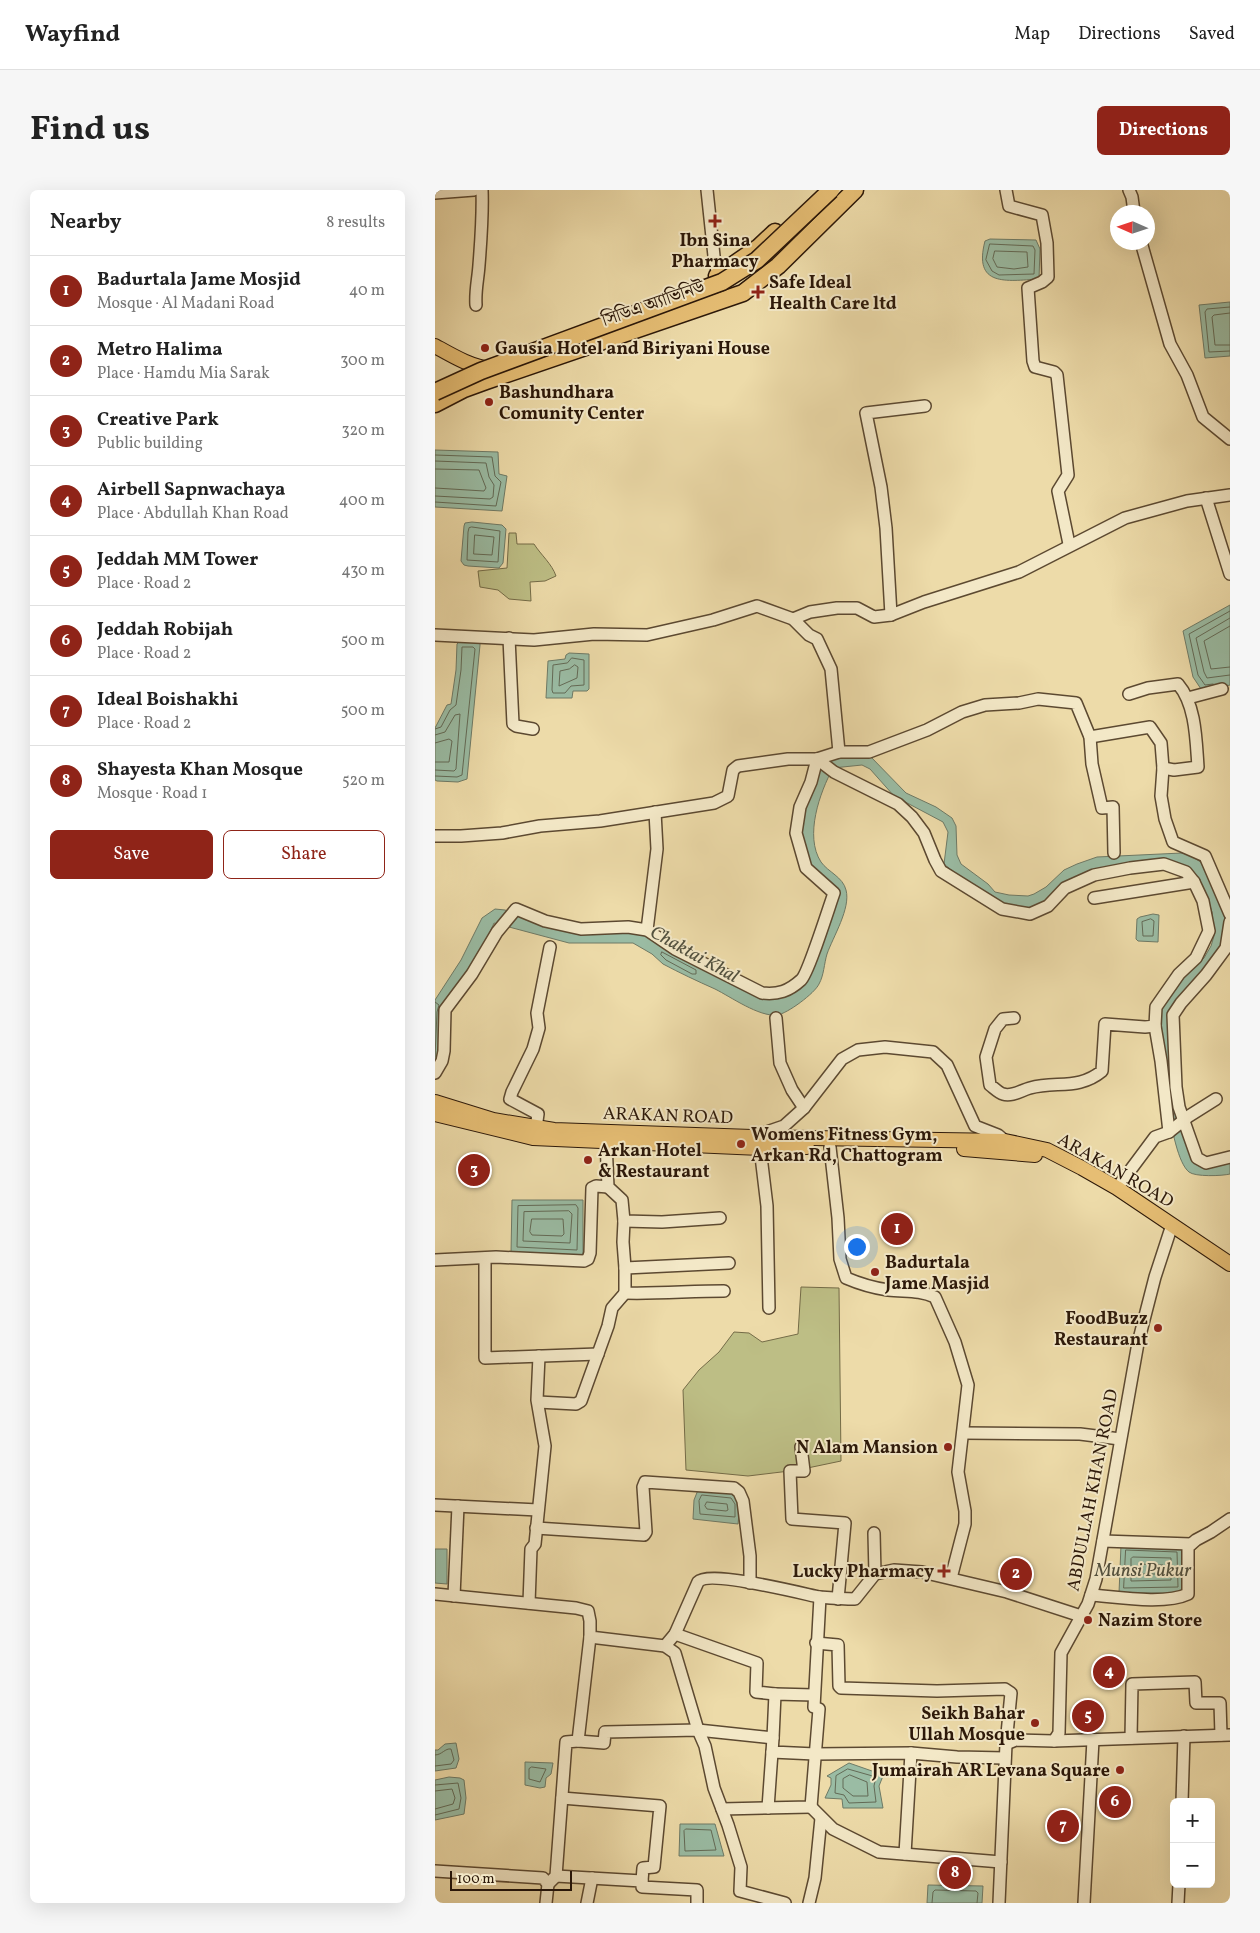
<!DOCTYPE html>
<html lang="en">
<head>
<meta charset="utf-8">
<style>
	body { margin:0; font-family:Vollkorn,"Noto Serif Bengali",serif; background:#f6f6f6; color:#222 }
	.controls { position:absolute; right:15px; bottom:15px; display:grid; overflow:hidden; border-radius:8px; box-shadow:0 5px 20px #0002 }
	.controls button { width:45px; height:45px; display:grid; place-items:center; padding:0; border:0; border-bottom:1px solid #e0e0e0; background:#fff; color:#222; font:25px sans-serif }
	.compass { position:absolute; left:675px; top:15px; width:45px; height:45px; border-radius:50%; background:#fff; box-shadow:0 5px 20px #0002; rotate:273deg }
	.scale { position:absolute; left:15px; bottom:12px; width:122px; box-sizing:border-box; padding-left:5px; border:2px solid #2c1809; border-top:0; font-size:14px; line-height:18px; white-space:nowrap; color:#2c1809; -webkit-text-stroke:4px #f3e8c7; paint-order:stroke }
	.you { position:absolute; left:421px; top:1056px; width:18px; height:18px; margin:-12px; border:4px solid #fff; border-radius:50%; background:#1a73e8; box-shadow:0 0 0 8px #1a73e833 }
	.badge { display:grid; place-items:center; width:32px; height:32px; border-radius:50%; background:#8f2418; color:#fff; font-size:16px; font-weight:700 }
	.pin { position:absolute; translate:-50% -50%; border:2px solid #fff; box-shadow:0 1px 5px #0006 }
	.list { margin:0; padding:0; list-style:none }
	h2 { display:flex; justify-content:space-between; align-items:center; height:65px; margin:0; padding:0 20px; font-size:21px }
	h2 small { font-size:16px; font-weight:400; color:#767676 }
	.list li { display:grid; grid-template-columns:32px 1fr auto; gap:15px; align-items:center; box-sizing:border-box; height:70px; padding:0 20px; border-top:1px solid #e0e0e0 }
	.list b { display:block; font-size:19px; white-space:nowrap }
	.list p { margin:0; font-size:16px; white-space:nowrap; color:#767676 }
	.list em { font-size:16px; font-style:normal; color:#767676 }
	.actions { display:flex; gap:10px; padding:15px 20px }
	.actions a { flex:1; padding:11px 0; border:1px solid #8f2418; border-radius:8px; text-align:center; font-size:18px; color:#8f2418 }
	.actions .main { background:#8f2418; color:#fff }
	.map { position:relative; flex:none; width:795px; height:1713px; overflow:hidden; border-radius:8px }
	header { display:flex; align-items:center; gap:30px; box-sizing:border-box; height:70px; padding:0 25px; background:#fff; border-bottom:1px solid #e0e0e0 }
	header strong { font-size:24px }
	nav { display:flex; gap:28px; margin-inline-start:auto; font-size:18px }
	.intro { display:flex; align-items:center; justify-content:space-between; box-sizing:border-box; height:120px; padding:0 30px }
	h1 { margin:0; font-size:35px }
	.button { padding:12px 22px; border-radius:8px; background:#8f2418; color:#fff; font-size:18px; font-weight:700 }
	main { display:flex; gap:30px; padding:0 30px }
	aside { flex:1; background:#fff; border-radius:8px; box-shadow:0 5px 20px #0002 }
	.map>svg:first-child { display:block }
	.green { fill:#bdbe85; stroke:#746b47 }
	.water { fill:#9abca4; stroke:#6e7a66 }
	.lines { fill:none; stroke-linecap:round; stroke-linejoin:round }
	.shore { stroke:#636a56; stroke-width:1 }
	.minor-casing { stroke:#5c4931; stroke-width:14 }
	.major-casing { stroke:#2c1809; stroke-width:16 }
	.highway-casing { stroke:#2c1809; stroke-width:19 }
	.minor { stroke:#f3e8c7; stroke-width:11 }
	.major { stroke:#e6be74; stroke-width:14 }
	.highway { stroke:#e6be74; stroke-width:16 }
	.highway-bridge-casing { stroke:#2c1809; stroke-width:19; stroke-linecap:butt }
	.highway-bridge { stroke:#e6be74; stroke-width:16 }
	.poi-dot { fill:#8f2418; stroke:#f3e8c7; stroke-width:2 }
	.labels { text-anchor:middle; stroke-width:4; stroke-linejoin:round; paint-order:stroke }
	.poi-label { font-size:18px; font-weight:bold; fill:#2c1809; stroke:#f3e8c7; text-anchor:start }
	.street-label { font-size:18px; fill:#2c1809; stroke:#f3e8c7 }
	.water-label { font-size:19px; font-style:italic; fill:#52513f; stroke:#f3e8c7 }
</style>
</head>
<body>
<header>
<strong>Wayfind</strong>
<nav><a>Map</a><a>Directions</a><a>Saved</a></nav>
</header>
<div class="intro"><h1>Find us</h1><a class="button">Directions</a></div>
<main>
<aside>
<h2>Nearby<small>8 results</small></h2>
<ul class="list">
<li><span class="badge">1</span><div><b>Badurtala Jame Mosjid</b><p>Mosque · Al Madani Road</p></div><em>40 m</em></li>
<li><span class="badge">2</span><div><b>Metro Halima</b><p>Place · Hamdu Mia Sarak</p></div><em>300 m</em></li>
<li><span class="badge">3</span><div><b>Creative Park</b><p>Public building</p></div><em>320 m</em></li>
<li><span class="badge">4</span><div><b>Airbell Sapnwachaya</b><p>Place · Abdullah Khan Road</p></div><em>400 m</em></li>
<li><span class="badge">5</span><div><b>Jeddah MM Tower</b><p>Place · Road 2</p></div><em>430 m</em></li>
<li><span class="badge">6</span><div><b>Jeddah Robijah</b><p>Place · Road 2</p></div><em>500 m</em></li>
<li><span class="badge">7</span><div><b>Ideal Boishakhi</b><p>Place · Road 2</p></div><em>500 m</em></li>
<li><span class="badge">8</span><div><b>Shayesta Khan Mosque</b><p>Mosque · Road 1</p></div><em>520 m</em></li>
</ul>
<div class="actions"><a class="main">Save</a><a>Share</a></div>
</aside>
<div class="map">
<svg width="795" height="1713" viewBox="0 0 795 1713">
	<rect width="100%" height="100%" fill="#eddba9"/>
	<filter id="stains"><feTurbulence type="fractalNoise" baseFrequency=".004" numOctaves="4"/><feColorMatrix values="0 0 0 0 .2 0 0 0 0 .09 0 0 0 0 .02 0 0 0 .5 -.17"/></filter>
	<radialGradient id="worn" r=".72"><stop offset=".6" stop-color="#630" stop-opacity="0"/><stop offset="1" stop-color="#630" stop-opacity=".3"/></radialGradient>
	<!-- green -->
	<g class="green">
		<path d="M74 343H81L82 354H99C106 365 117 374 121 386L110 391 95 392 96 411 74 409 63 400 45 397 43 381 72 378Z"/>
		<path d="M366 1097 404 1098 406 1271 363 1280 313 1286 251 1280 248 1200 264 1180 284 1162 299 1142 314 1143 327 1152 363 1144Z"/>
	</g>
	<!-- water -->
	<g class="water">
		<path d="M555 49 601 50 605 59 604 89C571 91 538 97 550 51Z"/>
		<path d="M795 112V166L770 168 764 115Z"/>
		<path d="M0 260 63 262 64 284 72 286 67 321 0 317Z"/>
		<path d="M37 332 67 335 71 339 68 373 64 378 33 376 29 375 26 371 29 336 30 333Z"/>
		<path d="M795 415V495L768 502 758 487 748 441Z"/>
		<path d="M26 450 45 452V455L32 589 23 592 2 591 0 590V538L12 515 16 514 21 480 22 454Z"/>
		<path d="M134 463 154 464V499L152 501H138L137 508H111L113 471 130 469 131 465Z"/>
		<path d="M412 563 435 566 471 603 501 617 517 628 521 636 522 665 526 674 553 694 560 702 574 705 593 706 599 704 611 697 629 680 642 674 662 667 747 663 755 665 767 673 787 710 791 735 787 761 738 821 740 902 763 972 795 971V984C787 986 760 987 754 982 733 965 726 852 723 822L744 792 769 768 776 756 779 746 777 722 771 704 765 692 738 675 682 677 602 719 574 718 522 685 509 674 513 642 508 632 459 606 435 579 427 575 398 578C385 602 369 646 386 672 393 682 408 687 411 700 416 718 398 747 392 764 389 774 389 785 384 794 380 803 352 824 342 825 324 827 296 807 280 799 262 791 245 783 228 774L217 764 198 753H134L59 733 43 769 11 810 7 859 0 878V810L26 770 47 728 60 719 70 720 107 733 203 741 323 807C336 811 345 808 357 800L400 705 382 685 370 667 365 630 382 584 390 571Z"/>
		<path d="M718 724 724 725 723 752 703 751 701 749 702 729 705 727Z"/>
		<path d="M77 1010H148V1065L76 1063Z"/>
		<path d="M263 1300 300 1303 305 1312 303 1334 258 1329 259 1310Z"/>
		<path d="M686 1355 748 1359V1403H684Z"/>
		<path d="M0 1359H12V1394L0 1393Z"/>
		<path d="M21 1553 24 1569 21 1578 0 1581V1560H3L10 1554Z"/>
		<path d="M90 1572 118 1573 116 1584 111 1588 110 1597 105 1598 90 1595Z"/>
		<path d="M414 1573 437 1581 443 1576 450 1581 444 1596 448 1618H408L407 1609 390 1608 396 1595V1588L392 1586Z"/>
		<path d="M14 1587 25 1588 29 1590 31 1608 29 1624 0 1630V1590Z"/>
		<path d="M245 1634H280L289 1666H244Z"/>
		<path d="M493 1695 548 1696 547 1713H492Z"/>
	</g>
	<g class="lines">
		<!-- shore -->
		<g class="shore">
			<path d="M555 54 598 56 600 60 599 84 564 85 557 81 551 70Z"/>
			<path d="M560 61 592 62 593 77 579 79 562 77 558 69Z"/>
			<path d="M795 117 772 119 770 122 774 162 795 161"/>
			<path d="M795 123 779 125 777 127 780 155H795"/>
			<path d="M0 265 57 267 60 286 66 292 61 316 0 312"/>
			<path d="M0 271 51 273 54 287 59 295 58 307 55 309 0 306"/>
			<path d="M0 279 44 280 51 298 49 301 0 298"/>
			<path d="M37 337 65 341 63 372 32 370 33 342 34 338Z"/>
			<path d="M40 345 59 347 57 365 39 364Z"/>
			<path d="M795 428 761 448 769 482 772 488 795 485"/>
			<path d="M795 436 769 451 776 479 795 477"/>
			<path d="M137 468 149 470V495L136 496 130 503H118L117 500 118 475 132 473Z"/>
			<path d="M140 475 143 477 142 488 124 496 125 481 134 479Z"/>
			<path d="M778 494 770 495 763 485 754 444 795 421"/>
			<path d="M0 539 6 537 15 520 21 515 26 480 27 457H38L40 459 27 585 22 587 0 586"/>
			<path d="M0 545 10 542 20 525 25 524 21 579 19 581 0 580"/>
			<path d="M0 553 14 549 17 551 14 572H0"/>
			<path d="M716 729 719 731 718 746H708L707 732Z"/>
			<path d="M227 762 261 780V784H257L231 770 226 765Z"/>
			<path d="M0 812 4 815 2 822 0 867"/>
			<path d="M141 1015 143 1018 142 1060 82 1057 83 1016Z"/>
			<path d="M134 1021 137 1024 135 1053 88 1051 89 1022Z"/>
			<path d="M97 1029H128L129 1044 127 1046 97 1045 95 1042Z"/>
			<path d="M267 1305 296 1308 300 1314V1327L265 1324 264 1311Z"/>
			<path d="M272 1312 292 1314 293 1320 291 1321 272 1319 270 1316Z"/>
			<path d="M691 1360 742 1362 743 1397 689 1398Z"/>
			<path d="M698 1367 736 1368V1390L696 1391V1369Z"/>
			<path d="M705 1374 728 1375 729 1382 727 1384H705L703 1381Z"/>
			<path d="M0 1565C7 1565 10 1558 16 1559L19 1570 16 1574 0 1576"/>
			<path d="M97 1577 111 1579 105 1592 94 1589V1579Z"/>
			<path d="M413 1579 441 1587 439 1596 441 1612 414 1613 409 1605 400 1603 401 1586Z"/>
			<path d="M415 1585 432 1592 433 1606H418L408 1598V1589Z"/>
			<path d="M0 1595 23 1593 26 1608 24 1619 0 1625"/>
			<path d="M0 1601 17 1599 20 1608 18 1614 0 1619"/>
			<path d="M251 1639 276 1640 281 1660 250 1661 249 1641Z"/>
			<path d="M497 1713 498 1702 500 1700 541 1701 543 1703 542 1713"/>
		</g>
		<!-- minor casing -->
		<g class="minor-casing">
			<g id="minor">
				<path d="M272 0 279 66 283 86"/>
				<path d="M571 0 574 16 607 25 612 53 613 87 607 92 593 98 598 171 600 177 619 182 622 185 633 285 623 301 634 354"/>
				<path d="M694 0 697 7 699 22"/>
				<path d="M0 3 39 0"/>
				<path d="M706 52 735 154 752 185 768 227 795 249"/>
				<path d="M41 115C40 100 43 90 44 75 46 50 48 25 47 0"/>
				<path d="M771 308 795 384"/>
				<path d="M456 425 451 338 446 297 431 223 490 216"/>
				<path d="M358 429 375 422 402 418H422L439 427 456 425 489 412 584 382 690 328 752 311 795 305"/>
				<path d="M0 445 99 450 159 444 212 445 278 430 322 416 358 429 374 445 382 449 396 479 404 562"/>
				<path d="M74 448 78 534 81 536 98 539"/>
				<path d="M694 504 713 498 743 494C761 515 761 550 763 577L739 580 728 578"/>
				<path d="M753 508 787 499"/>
				<path d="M655 547 715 537 726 553 728 578 726 606 730 629 738 652 770 666 795 724"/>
				<path d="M382 569 399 582 463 614 477 627 489 643 500 670 506 681 567 719 595 724 613 716 630 698 659 685 695 678 729 674 751 682 759 692 768 711 774 741 761 768 744 784 721 817 720 836 710 837 670 834 667 881C644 900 622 891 595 898 587 900 577 907 568 904 564 903 559 898 555 895L551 867 560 839 568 829 579 828"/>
				<path d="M0 646H26L67 643 105 636 165 631 279 613 293 606 298 580 303 576 353 569H382L404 562H434L492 540 527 522 550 515 584 513 603 509 641 513 655 547 657 574 667 618 678 617 679 663"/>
				<path d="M659 708 759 692"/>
				<path d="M795 732 791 758 771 785 746 813 738 825 741 897 744 917 762 968 771 973 795 967"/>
				<path d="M212 740 222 659 220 622"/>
				<path d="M341 828 345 873 357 900 369 918"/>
				<path d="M720 836 726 871 734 942"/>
				<path d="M0 883 7 871 9 861 10 820 37 784 62 742 81 719 110 731 146 739 193 737 212 740 240 759 327 803C343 805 354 801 366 790 373 784 394 717 399 703L371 678 361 643 365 617 376 592 382 569"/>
				<path d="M101 938 103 924 75 909 77 902 98 859 104 838 102 823 115 757"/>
				<path d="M323 945 349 936 369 918 407 869 423 860 450 857 498 862 512 875 540 936 563 945 570 951"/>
				<path d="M171 952 173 997 187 1010 189 1031 227 1032 285 1028"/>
				<path d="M395 957 403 1028 405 1069 411 1088C425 1094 439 1098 453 1100 471 1102 484 1100 500 1107L520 1152 533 1195 523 1282 530 1321V1334L516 1388"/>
				<path d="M325 958 332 1016 334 1118"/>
				<path d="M682 998 720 947 734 942 754 926 781 909"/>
				<path d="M189 1031 188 1052 190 1078 294 1073"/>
				<path d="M50 1068V1168L163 1164"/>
				<path d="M0 1070 61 1067 149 1071 153 1069 155 1063 157 998 161 996 173 997"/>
				<path d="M190 1078V1103C223 1104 256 1101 289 1101"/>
				<path d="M103 1212 141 1214 146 1211 173 1136 177 1118 190 1103"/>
				<path d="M528 1243 645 1244 685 1249"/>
				<path d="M366 1257 369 1281H355L357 1329 410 1333 403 1409"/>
				<path d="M0 1315 103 1320"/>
				<path d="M101 1338 209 1345 211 1342 208 1297 210 1292 299 1298 304 1302 308 1311 315 1366V1393"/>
				<path d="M439 1343 440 1384"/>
				<path d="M668 1351 756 1354"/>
				<path d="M0 1404 141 1418 153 1421 155 1431V1447L230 1456 240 1463 263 1540 270 1556 279 1598 293 1635 306 1677 305 1701 350 1713"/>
				<path d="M656 1405C682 1407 730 1415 753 1404V1357L761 1350 776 1342 795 1329"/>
				<path d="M19 1406 23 1316"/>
				<path d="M94 1413 96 1359 100 1354 110 1256 102 1210 104 1166"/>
				<path d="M240 1444 322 1473 321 1502 340 1504"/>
				<path d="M381 1453 403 1455 404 1496 406 1498 502 1501 570 1499 576 1503 571 1554 564 1713"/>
				<path d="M230 1456 240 1444 263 1392C274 1380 365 1403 384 1407 396 1408 408 1409 420 1409L440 1384 459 1380 487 1382 572 1402 646 1426"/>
				<path d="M338 1548 337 1562 380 1564 476 1563 522 1567 570 1568"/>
				<path d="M696 1548 697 1494 760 1492 761 1513H785L786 1545"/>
				<path d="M143 1551 169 1553 170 1542 263 1540 338 1548 340 1504 379 1505"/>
				<path d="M619 1551 795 1545"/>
				<path d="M571 1554 581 1550 619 1551 624 1543 626 1463 653 1414 661 1389 703 1153 720 1087 737 1035"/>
				<path d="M127 1608 225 1616 219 1677 208 1678 207 1691"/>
				<path d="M747 1612 749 1546"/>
				<path d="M376 1617 398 1639 444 1662 566 1672"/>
				<path d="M333 1618 337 1562"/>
				<path d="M287 1619 376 1617 384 1519 379 1517 385 1407"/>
				<path d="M470 1664 476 1563"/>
				<path d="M0 1681 108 1688 113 1694 111 1713"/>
				<path d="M121 1686 207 1691V1697L262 1700V1713"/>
				<path d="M113 1694 121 1686 131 1552 143 1551 155 1447"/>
				<path d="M152 1713 157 1688"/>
				<path d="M374 1713 380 1688 386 1628"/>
				<path d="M649 1713 658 1550"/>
				<path d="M743 1713 744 1694"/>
			</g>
		</g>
		<!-- major casing -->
		<g class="major-casing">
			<g id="major">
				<path d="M0 156C18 166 36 177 56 179"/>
				<path d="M0 912 58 930 119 940 317 947 570 951 612 960 647 978 682 998 795 1074"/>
				<path d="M0 924 98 948 325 958 372 957"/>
				<path d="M529 959 600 965"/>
			</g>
		</g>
		<!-- highway casing -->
		<g class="highway-casing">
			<g id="highway">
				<path d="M282 86 324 57 340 42"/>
				<path d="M0 214 29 199 51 191 308 103 343 76 420 0"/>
			</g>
		</g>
		<!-- minor -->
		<use href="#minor" class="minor"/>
		<!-- major -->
		<use href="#major" class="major"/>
		<!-- highway -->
		<use href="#highway" class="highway"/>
		<!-- highway-bridge casing -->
		<g class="highway-bridge-casing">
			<path id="highway-bridge" d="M0 202 46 181 287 92 322 70 396 0"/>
		</g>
		<!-- highway-bridge -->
		<use href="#highway-bridge" class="highway-bridge"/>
	</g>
	<!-- markers -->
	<g class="poi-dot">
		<path d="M277.5 23.5h5v5h5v5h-5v5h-5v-5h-5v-5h5z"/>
		<path d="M320.5 94.5h5v5h5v5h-5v5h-5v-5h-5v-5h5z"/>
		<circle cx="50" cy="158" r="5"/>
		<circle cx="54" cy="212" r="5"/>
		<circle cx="306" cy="954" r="5"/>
		<circle cx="153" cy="970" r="5"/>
		<circle cx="440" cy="1082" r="5"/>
		<circle cx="723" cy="1138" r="5"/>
		<circle cx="513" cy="1257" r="5"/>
		<path d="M506.5 1373.5h5v5h5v5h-5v5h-5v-5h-5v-5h5z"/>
		<circle cx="653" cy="1430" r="5"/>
		<circle cx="600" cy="1533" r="5"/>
		<circle cx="685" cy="1580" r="5"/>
	</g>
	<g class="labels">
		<!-- poi labels -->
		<g class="poi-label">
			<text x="280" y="56" text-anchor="middle">Ibn Sina<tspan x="280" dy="21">Pharmacy</tspan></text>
			<text x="334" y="98">Safe Ideal<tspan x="334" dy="21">Health Care ltd</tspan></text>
			<text x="60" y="164">Gausia Hotel and Biriyani House</text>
			<text x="64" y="208">Bashundhara<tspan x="64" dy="21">Comunity Center</tspan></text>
			<text x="316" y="950">Womens Fitness Gym,<tspan x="316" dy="21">Arkan Rd, Chattogram</tspan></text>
			<text x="163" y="966">Arkan Hotel<tspan x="163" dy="21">&amp; Restaurant</tspan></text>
			<text x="450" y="1078">Badurtala<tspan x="450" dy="21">Jame Masjid</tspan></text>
			<text x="713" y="1134" text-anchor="end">FoodBuzz<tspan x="713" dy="21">Restaurant</tspan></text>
			<text x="503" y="1263" text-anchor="end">N Alam Mansion</text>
			<text x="499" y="1387" text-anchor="end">Lucky Pharmacy</text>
			<text x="663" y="1436">Nazim Store</text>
			<text x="590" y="1529" text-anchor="end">Seikh Bahar<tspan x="590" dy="21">Ullah Mosque</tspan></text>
			<text x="675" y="1586" text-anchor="end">Jumairah AR Levana Square</text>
		</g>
		<!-- street labels -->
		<g class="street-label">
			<text transform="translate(218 113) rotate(-19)" y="6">সিডিএ অ্যাভিনিউ</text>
			<text transform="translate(233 925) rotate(2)" y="6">ARAKAN ROAD</text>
			<text transform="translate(681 980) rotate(30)" y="6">ARAKAN ROAD</text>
			<text transform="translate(657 1300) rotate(-79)" y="6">ABDULLAH KHAN ROAD</text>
		</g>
		<!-- water labels -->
		<g class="water-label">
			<text transform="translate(260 763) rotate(29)" y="7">Chaktai Khal</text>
			<text x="708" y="1386">Munsi Pukur</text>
		</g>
	</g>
	<rect width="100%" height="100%" filter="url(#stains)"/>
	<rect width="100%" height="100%" fill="url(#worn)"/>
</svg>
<div class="controls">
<button>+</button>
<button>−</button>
</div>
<svg class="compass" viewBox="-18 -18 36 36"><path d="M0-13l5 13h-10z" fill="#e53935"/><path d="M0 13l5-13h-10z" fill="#767676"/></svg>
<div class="scale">100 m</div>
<div class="you"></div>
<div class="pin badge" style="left:462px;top:1039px">1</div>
<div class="pin badge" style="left:581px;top:1384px">2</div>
<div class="pin badge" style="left:39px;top:980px">3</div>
<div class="pin badge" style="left:674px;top:1482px">4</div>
<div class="pin badge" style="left:653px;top:1526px">5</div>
<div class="pin badge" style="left:680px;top:1612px">6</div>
<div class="pin badge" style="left:628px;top:1636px">7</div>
<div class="pin badge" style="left:520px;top:1683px">8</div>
</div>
</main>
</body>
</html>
